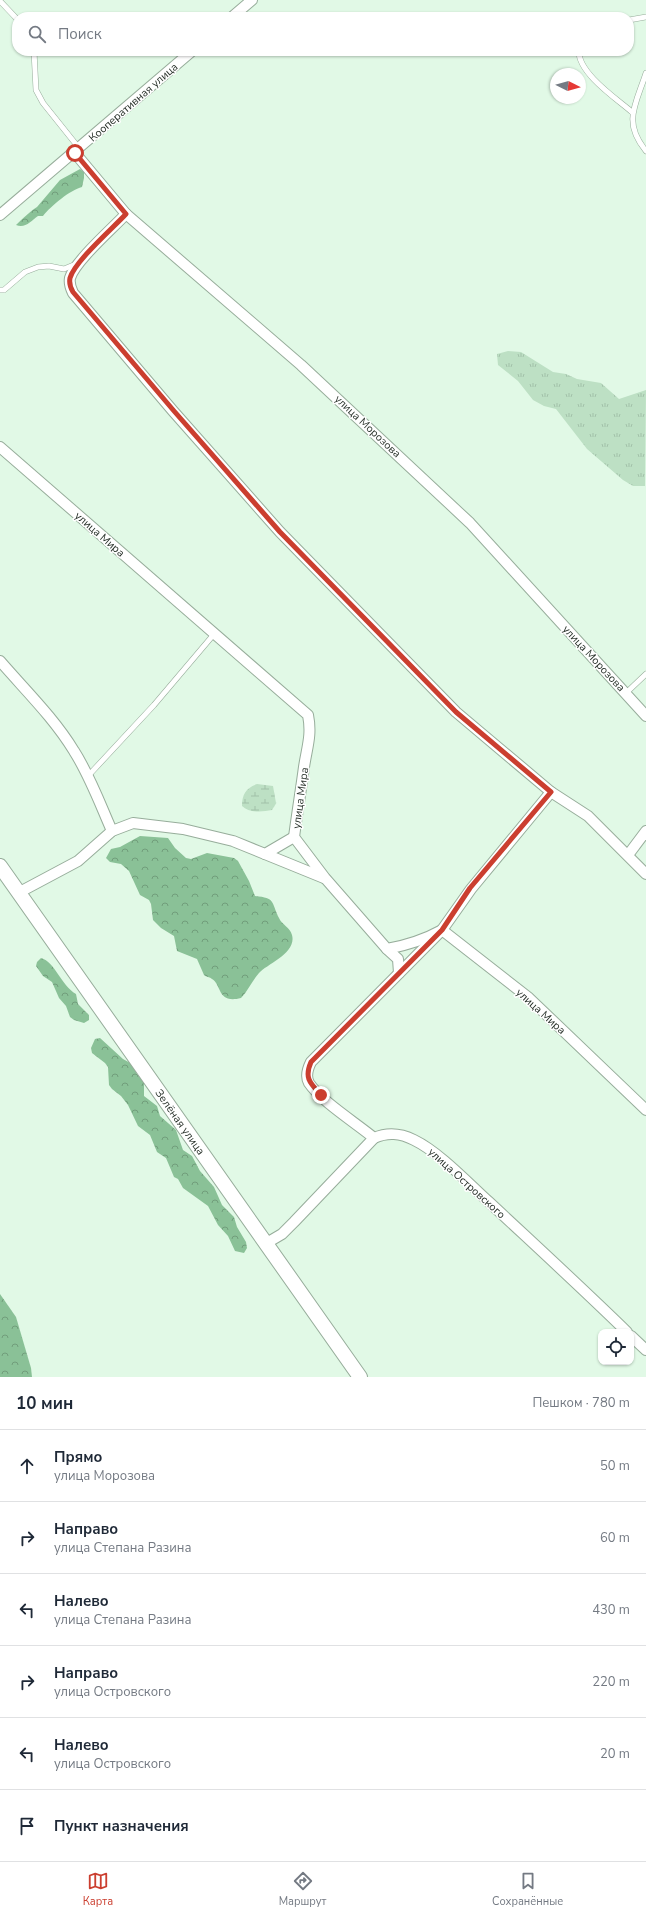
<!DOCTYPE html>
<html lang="ru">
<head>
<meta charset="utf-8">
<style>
	body { margin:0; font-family:"Nunito Sans",sans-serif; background:#f2f2f3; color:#1f2937 }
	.controls { position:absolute; right:12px; bottom:12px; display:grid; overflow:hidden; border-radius:8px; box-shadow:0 1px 3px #0004 }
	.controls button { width:36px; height:36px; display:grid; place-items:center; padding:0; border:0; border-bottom:1px solid #e0e1e3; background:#fff; color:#1f2937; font:20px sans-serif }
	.compass { position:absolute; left:550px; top:68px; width:36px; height:36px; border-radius:50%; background:#fff; box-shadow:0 1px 3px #0004; rotate:96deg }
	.stop { position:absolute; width:12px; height:12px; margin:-9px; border:3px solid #cb3e2f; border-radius:50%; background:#fff }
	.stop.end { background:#cb3e2f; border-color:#fff; box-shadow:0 1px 4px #0008 }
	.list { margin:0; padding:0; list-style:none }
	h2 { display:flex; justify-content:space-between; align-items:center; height:52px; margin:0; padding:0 16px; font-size:17px }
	h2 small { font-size:13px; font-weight:400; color:#747a83 }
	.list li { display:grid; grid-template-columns:26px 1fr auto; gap:12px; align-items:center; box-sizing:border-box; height:72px; padding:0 16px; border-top:1px solid #e0e1e3 }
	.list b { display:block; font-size:15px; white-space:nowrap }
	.list p { margin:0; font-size:13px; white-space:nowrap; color:#747a83 }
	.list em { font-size:13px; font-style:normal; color:#747a83 }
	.icon { flex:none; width:22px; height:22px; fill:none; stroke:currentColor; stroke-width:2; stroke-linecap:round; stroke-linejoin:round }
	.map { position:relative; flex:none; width:646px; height:1377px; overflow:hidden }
	.search { position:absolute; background:#fff; box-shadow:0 1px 3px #0004; left:12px; right:12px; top:12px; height:44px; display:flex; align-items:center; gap:10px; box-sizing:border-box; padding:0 14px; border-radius:16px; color:#747a83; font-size:15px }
	.sheet { height:484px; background:#fff }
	nav { display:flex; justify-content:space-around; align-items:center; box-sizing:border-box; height:56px; border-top:1px solid #e0e1e3; background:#fff; font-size:11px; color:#747a83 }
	nav a { display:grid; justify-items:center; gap:2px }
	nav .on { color:#cb3e2f }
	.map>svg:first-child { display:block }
	.grass { fill:url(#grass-tufts) }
	.forest { fill:url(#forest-crowns) }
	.wetland { fill:url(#wetland-marsh) }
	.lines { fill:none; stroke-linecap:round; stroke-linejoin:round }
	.lane-casing { stroke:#97ad9b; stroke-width:6 }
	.street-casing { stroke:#97ad9b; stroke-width:12 }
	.secondary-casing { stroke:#97ad9b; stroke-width:16 }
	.lane { stroke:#fff; stroke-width:5 }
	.street { stroke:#fff; stroke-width:10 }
	.secondary { stroke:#fff; stroke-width:14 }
	.route { stroke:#cb3e2f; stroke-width:5 }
	.labels { text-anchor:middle; stroke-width:3; stroke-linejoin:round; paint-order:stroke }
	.street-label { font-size:11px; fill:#28312a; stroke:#fff }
</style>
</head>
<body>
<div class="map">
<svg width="646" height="1377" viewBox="0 0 646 1377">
	<defs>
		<pattern id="grass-tufts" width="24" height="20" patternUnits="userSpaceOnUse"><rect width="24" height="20" fill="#bde0c4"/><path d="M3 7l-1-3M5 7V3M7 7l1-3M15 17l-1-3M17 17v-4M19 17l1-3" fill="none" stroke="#a2c1a9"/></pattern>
		<pattern id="forest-crowns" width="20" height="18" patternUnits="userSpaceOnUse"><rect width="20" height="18" fill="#8ac197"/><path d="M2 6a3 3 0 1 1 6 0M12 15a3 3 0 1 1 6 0" fill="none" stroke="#719d7b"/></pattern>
		<pattern id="wetland-marsh" width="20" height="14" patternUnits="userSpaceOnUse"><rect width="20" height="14" fill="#bde0c4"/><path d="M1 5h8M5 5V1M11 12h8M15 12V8" fill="none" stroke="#a2c1a9"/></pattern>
	</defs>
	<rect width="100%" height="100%" fill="#e1f9e6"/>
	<!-- grass -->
	<path class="grass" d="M508 351 521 352 553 372 566 374 577 379 601 383 619 399 646 390 645 486H633L623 480 587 449 556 409 544 406 533 400 518 381 498 365 497 354Z"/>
	<!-- forest -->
	<g class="forest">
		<path d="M80 169 84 172V178L82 187C70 190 51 206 43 216H38C31 221 25 229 16 225 20 221 33 209 37 207L60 180Z"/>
		<path d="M140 836 168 838 175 848 186 858 191 859 207 853 234 858 238 861 249 881 255 896C276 898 271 902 279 918 282 925 290 927 292 935 297 953 267 964 259 973 252 981 248 991 241 998 217 1004 222 985 212 979 210 977 206 977 204 975L197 959 177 951 174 936 161 928 153 920 151 904 149 900 140 895 129 871 121 864 110 862 106 858 111 849 120 847Z"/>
		<path d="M41 958C55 962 61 985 76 994L78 1004 89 1015V1020L84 1023 74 1020 70 1017 66 1006 59 998 52 982 43 976 36 966 37 962Z"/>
		<path d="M100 1038 123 1059 132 1064 137 1074 144 1082V1096L157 1106 160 1116 176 1130 183 1150 192 1156 200 1171 214 1187 222 1205 234 1217 237 1227 246 1242 247 1248 244 1253 235 1251 228 1236 218 1225 208 1206 183 1188 178 1179 174 1177 166 1158 157 1152 150 1135 138 1126 128 1105 121 1096 112 1089 109 1085 108 1067 105 1063 92 1053 91 1048 95 1039Z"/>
		<path d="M0 1294 16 1317 31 1368 32 1377H0Z"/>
	</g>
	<!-- wetland -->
	<path class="wetland" d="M257 784 273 786 276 803 277 802 272 810C262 812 249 813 242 806 242 794 246 788 257 784Z"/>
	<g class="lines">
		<!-- lane casing -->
		<g class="lane-casing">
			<g id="lane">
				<path d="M0 1 17 19"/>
				<path d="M629 20 646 17"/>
				<path d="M34 51 36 90 43 103 79 148"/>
				<path d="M579 51C578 73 617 99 632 112"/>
				<path d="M646 73C636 104 622 122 646 151"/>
				<path d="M0 290H4L25 272 38 267 49 266 64 269 76 264"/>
				<path d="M626 693 646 674"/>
				<path d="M88 776 154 705 215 633"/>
			</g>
		</g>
		<!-- street casing -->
		<g class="street-casing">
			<g id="street">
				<path d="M232 17 252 0"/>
				<path d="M75 153 126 214 301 365 470 523 646 716"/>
				<path d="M126 214C113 228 75 261 70 278 69 283 70 287 73 293L173 411 280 532 456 712 551 792 588 816 646 874"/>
				<path d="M0 215 192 51"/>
				<path d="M0 447 308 715C312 735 307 747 304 767 301 790 297 814 294 837L325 878 387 949C408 945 424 940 442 930L529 998 646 1110"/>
				<path d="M0 661C25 690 54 718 74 751 90 776 100 804 112 831"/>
				<path d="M551 792 471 889 442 930 311 1062C308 1068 305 1076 309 1083 321 1101 356 1123 374 1138 388 1132 400 1133 414 1140 439 1152 468 1183 489 1202 535 1245 582 1288 627 1332"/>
				<path d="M265 854 324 878"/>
				<path d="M628 855 646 831"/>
				<path d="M18 893 78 861 112 831 133 823 183 829 233 841 265 854 294 837"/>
				<path d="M387 949 398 959 399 973"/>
				<path d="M265 1244 282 1234 294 1222 374 1138"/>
				<path d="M631 1336 646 1350"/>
			</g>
		</g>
		<!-- secondary casing -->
		<g class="secondary-casing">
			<g id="secondary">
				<path id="s1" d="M0 866 360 1377"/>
			</g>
		</g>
		<!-- lane -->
		<use href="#lane" class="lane"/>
		<!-- street -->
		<use href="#street" class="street"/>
		<!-- secondary -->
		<use href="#secondary" class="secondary"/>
	</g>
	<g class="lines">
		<!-- route -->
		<path class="route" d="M75 153 126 214C113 228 75 261 70 278 69 283 70 287 73 292L174 411 280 532 456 712 551 792 470 888 442 930 311 1062C304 1078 310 1083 321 1095"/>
	</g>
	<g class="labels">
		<!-- street labels -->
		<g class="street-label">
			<text transform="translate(133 102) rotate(-41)" y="4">Кооперативная улица</text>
			<text transform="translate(368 426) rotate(43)" y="4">улица Морозова</text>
			<text transform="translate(100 534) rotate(41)" y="4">улица Мира</text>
			<text transform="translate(594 658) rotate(47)" y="4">улица Морозова</text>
			<text transform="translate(300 798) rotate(-82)" y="4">улица Мира</text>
			<text transform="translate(541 1011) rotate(42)" y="4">улица Мира</text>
			<text dy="4" stroke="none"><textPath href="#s1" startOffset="313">Зелёная улица</textPath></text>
			<text transform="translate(467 1183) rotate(42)" y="4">улица Островского</text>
		</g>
	</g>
</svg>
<div class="controls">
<button><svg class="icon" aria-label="locate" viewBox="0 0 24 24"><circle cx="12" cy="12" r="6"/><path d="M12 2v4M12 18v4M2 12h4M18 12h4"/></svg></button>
</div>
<svg class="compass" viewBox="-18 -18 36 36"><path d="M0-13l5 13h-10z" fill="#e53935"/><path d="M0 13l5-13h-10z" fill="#747a83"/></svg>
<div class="stop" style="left:75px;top:153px"></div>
<div class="stop end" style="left:321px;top:1095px"></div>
<div class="search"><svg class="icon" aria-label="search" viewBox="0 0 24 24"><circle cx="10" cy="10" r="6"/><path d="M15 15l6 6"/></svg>Поиск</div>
</div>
<section class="sheet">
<h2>10 мин<small>Пешком · 780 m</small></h2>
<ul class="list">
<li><svg class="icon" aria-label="ahead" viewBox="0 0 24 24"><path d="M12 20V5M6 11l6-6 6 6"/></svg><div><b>Прямо</b><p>улица Морозова</p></div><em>50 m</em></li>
<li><svg class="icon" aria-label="right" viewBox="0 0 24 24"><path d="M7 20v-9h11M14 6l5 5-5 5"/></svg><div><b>Направо</b><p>улица Степана Разина</p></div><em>60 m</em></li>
<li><svg class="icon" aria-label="left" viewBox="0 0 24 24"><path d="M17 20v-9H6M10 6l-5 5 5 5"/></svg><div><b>Налево</b><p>улица Степана Разина</p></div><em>430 m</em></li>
<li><svg class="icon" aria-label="right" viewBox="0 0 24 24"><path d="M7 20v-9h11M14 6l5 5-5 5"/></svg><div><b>Направо</b><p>улица Островского</p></div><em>220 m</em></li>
<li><svg class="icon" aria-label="left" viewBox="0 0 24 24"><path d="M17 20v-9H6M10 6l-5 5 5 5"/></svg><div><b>Налево</b><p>улица Островского</p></div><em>20 m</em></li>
<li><svg class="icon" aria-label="arrive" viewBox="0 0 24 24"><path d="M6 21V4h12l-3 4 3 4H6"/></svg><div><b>Пункт назначения</b></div></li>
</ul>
</section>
<nav>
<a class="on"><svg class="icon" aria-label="map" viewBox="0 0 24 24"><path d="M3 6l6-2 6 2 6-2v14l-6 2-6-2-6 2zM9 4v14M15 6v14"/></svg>Карта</a>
<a><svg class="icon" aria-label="directions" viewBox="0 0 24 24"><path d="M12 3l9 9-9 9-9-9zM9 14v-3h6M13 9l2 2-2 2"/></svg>Маршрут</a>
<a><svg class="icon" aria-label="saved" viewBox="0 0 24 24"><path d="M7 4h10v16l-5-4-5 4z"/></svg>Сохранённые</a>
</nav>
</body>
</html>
